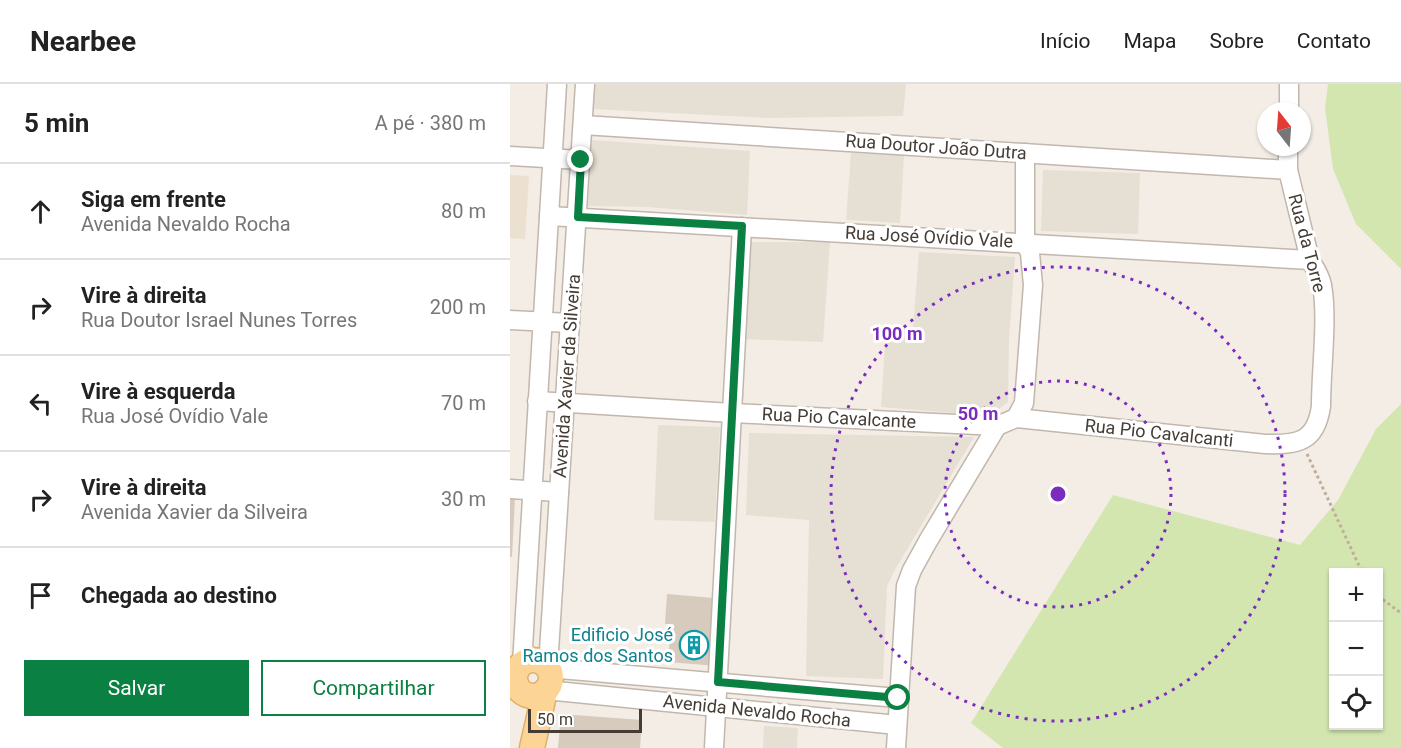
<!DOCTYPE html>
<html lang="pt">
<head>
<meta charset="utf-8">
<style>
	body { margin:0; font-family:Roboto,sans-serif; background:#f2f2f2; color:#222 }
	.controls { position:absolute; right:18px; bottom:18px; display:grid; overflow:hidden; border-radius:0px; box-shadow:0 2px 4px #0004 }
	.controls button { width:54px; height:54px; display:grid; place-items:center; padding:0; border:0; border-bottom:2px solid #e0e0e0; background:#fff; color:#222; font:30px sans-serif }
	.compass { position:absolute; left:747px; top:18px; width:54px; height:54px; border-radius:50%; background:#fff; box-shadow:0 2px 4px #0004; rotate:343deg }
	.scale { position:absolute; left:18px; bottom:15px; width:114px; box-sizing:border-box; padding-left:6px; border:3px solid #453d35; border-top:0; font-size:16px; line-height:21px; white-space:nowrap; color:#453d35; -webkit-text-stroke:4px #fff; paint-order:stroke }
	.stop { position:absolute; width:18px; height:18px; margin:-14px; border:4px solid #0b8043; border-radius:50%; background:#fff }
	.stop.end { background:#0b8043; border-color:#fff; box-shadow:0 2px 6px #0008 }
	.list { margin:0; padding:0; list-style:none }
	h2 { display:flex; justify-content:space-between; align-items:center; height:78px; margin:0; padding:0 24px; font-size:26px }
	h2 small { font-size:20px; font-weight:400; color:#767676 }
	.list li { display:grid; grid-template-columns:39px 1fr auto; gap:18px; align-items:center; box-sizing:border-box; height:96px; padding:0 24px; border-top:2px solid #e0e0e0 }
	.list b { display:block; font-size:22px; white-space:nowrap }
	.list p { margin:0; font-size:20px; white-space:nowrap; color:#767676 }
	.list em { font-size:20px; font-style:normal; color:#767676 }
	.actions { display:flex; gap:12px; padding:18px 24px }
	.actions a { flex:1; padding:14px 0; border:2px solid #0b8043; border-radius:0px; text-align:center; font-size:21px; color:#0b8043 }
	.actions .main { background:#0b8043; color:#fff }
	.icon { flex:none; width:33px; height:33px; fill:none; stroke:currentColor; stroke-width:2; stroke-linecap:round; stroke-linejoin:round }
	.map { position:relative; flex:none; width:891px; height:664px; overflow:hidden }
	header { display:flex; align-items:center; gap:36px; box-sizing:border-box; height:84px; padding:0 30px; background:#fff; border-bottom:2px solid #e0e0e0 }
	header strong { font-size:28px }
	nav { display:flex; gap:33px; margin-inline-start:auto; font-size:21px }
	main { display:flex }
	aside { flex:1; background:#fff }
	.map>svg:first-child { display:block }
	.residential { fill:#e6dfd4 }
	.education { fill:#ece1d0 }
	.green { fill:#d3e6af; fill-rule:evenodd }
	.building { fill:#d7cbbe }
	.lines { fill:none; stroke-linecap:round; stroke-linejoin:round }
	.minor-casing { stroke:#c1b7ac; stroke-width:21 }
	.major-casing { stroke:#e1af65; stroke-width:27 }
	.path { stroke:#bfae9a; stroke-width:3; stroke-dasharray:3 3; stroke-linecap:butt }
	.minor { stroke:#fff; stroke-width:18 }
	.major { stroke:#fcd495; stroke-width:24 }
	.route { stroke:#0b8043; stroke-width:8 }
	.ring { fill:none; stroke:#7b2cbf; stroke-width:3; stroke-dasharray:3 6 }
	.labels { text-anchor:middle; stroke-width:6; stroke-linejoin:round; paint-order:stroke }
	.street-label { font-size:18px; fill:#453d35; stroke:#fff }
	.culture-label { font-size:18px; fill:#0d838f; stroke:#fff; text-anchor:end }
	.centre { fill:#7b2cbf; stroke:#fff; stroke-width:3 }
	.ring-label { font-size:18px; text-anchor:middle; font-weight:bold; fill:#7b2cbf; stroke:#fff; stroke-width:6; stroke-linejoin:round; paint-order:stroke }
</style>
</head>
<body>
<header>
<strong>Nearbee</strong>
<nav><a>Início</a><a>Mapa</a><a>Sobre</a><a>Contato</a></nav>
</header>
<main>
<aside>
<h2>5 min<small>A pé · 380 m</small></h2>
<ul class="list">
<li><svg class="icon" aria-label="ahead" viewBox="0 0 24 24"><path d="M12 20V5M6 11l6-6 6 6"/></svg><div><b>Siga em frente</b><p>Avenida Nevaldo Rocha</p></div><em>80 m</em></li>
<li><svg class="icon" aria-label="right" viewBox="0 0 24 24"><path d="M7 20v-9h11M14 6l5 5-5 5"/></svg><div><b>Vire à direita</b><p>Rua Doutor Israel Nunes Torres</p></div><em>200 m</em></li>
<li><svg class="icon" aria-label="left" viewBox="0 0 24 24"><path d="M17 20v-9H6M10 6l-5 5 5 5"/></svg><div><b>Vire à esquerda</b><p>Rua José Ovídio Vale</p></div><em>70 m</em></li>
<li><svg class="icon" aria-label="right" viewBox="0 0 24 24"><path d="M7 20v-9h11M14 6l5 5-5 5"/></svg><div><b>Vire à direita</b><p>Avenida Xavier da Silveira</p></div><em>30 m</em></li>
<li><svg class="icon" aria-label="arrive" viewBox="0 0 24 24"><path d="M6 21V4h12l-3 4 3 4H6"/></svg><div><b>Chegada ao destino</b></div></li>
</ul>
<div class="actions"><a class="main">Salvar</a><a>Compartilhar</a></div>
</aside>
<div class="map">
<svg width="891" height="664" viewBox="0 0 891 664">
	<rect width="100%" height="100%" fill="#f3ede6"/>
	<!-- residential -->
	<g class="residential">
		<path d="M83 0H396L393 32 257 34 82 25Z"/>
		<path d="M82 56 240 67 237 131 137 123 78 122Z"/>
		<path d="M341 69 394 71 390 139 336 136Z"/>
		<path d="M533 86 630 89 628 150 531 147Z"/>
		<path d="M241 158H320L313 258 232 255Z"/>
		<path d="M409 168 505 173 499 254 498 318 480 332 371 323 376 246 403 243Z"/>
		<path d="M148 341 210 343 205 438 144 436Z"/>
		<path d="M239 349 464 353 386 484 377 502 373 595 296 592 299 436 236 431Z"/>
		<path d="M254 642 288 644 287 664H253Z"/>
	</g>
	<!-- education -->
	<path class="education" d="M0 91 19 92 15 155 0 154Z"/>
	<!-- green -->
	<g class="green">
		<path d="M818 0H891V185L846 140 823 85 815 24Z"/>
		<path d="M891 320V664H493L461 639 603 411 790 461 828 416 866 345ZM824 488H868V642H824Z"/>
	</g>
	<!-- building -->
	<g class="building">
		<path d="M0 414H5L2 473H0Z"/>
		<path d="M157 510 204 514 207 582 158 578 161 540H155Z"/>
		<path d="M51 630 132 636 130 664H48Z"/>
	</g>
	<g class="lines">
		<!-- minor casing -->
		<g class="minor-casing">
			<g id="minor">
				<path d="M779 27V0"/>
				<path d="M73 41 778 86"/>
				<path d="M0 72 71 76"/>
				<path d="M39 132 800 176"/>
				<path d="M0 236 60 239"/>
				<path d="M27 317 222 329 487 342"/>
				<path d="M506 334 755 360C788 361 806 358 811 322 811 285 818 235 812 201 810 191 805 184 800 176L778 86V63"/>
				<path d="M0 405 49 408"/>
				<path d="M12 580 47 0"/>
				<path d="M38 583 75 0"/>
				<path d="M38 584 388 614"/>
				<path d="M36 606 387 641"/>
				<path d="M204 664 232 143"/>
				<path d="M386 664 396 502 402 486 418 457 487 342 506 334 514 319 523 201 520 169 515 159V69"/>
			</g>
		</g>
		<!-- major casing -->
		<g class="major-casing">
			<g id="major">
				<circle cx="23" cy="594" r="18"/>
				<path d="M22 664 35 607"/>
			</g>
		</g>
		<!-- path -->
		<g class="path">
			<path d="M797 370 852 488"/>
			<path d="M868 512 891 529"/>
		</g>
		<!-- minor -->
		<use href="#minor" class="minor"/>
		<!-- major -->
		<use href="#major" class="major"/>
	</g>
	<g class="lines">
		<!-- route -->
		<path class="route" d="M71 76 68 133 232 142 208 598 388 614"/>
	</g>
	<!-- distance rings -->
	<g class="ring">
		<circle cx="548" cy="410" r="113"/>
		<circle cx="548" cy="410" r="227"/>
	</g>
	<!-- icons -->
	<defs>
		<g id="building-ring" transform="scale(1.5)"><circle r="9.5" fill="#fff" stroke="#0f9aa8" stroke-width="1.5"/><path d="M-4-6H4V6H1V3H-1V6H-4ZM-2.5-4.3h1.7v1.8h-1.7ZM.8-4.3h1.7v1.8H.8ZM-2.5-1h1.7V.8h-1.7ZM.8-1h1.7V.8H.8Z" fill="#0f9aa8"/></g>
	</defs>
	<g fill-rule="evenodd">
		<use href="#building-ring" x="184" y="561"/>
	</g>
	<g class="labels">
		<!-- street labels -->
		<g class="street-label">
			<text transform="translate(426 63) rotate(4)" y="6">Rua Doutor João Dutra</text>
			<text transform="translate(419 153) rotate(3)" y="6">Rua José Ovídio Vale</text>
			<text transform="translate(797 159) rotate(75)" y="6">Rua da Torre</text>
			<text transform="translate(57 292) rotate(-86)" y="6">Avenida Xavier da Silveira</text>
			<text transform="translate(329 334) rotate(3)" y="6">Rua Pio Cavalcante</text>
			<text transform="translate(649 349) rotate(6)" y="6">Rua Pio Cavalcanti</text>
			<text transform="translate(247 627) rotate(6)" y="6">Avenida Nevaldo Rocha</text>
		</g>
		<!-- culture labels -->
		<g class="culture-label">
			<text x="163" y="557">Edificio José<tspan x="163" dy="21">Ramos dos Santos</tspan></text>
		</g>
	</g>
	<circle cx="548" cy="410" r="9" class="centre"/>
	<g class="ring-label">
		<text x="387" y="256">100 m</text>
		<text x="468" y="336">50 m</text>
	</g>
</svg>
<div class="controls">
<button>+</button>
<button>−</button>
<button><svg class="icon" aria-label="locate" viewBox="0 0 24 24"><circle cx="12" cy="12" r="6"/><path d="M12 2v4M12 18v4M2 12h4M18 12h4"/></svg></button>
</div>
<svg class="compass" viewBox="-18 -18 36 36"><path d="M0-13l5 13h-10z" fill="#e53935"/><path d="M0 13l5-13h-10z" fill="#767676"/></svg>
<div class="scale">50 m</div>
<div class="stop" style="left:388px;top:614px"></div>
<div class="stop end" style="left:71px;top:76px"></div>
</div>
</main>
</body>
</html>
